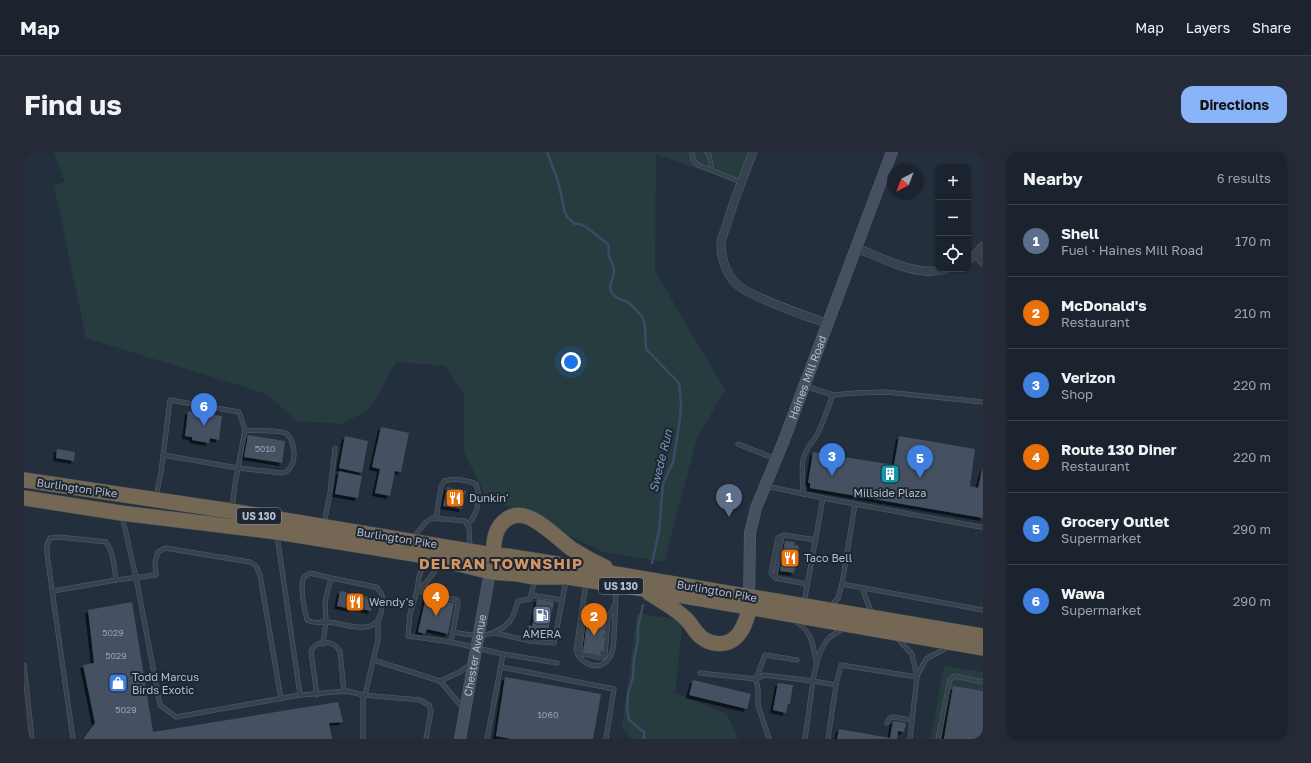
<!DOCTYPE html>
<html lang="en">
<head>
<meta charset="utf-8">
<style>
	body { margin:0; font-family:"Golos Text",sans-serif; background:#242b36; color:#f1f3f6 }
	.controls { position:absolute; right:12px; top:12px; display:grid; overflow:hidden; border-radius:8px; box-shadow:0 1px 3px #0004 }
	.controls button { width:36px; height:36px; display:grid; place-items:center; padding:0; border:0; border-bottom:1px solid #39404a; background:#1b232e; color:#f1f3f6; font:20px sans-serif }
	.compass { position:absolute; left:863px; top:12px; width:36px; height:36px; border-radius:50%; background:#1b232e; box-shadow:0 1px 3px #0004; rotate:222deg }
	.you { position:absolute; left:547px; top:210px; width:14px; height:14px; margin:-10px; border:3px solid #fff; border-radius:50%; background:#1a73e8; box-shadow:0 0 0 6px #1a73e833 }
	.badge { display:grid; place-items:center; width:26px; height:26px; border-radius:50%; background:#8ab4f8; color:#fff; font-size:13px; font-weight:700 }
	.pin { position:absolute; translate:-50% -33px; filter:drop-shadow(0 1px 2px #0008) }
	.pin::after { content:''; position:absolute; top:21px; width:14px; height:12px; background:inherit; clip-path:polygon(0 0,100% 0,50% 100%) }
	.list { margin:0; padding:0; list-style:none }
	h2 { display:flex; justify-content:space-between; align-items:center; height:52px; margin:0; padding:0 16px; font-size:17px }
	h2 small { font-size:13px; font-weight:400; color:#a0a4aa }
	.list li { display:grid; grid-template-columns:26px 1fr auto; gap:12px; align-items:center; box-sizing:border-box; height:72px; padding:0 16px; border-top:1px solid #39404a }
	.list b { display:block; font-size:15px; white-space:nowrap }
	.list p { margin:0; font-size:13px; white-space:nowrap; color:#a0a4aa }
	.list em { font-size:13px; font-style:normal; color:#a0a4aa }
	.icon { flex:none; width:22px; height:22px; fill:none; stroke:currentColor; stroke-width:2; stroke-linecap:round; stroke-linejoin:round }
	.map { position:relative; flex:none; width:959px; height:587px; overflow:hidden; border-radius:12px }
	header { display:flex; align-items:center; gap:24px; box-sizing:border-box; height:56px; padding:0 20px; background:#1b232e; border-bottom:1px solid #39404a }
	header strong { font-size:19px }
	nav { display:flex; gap:22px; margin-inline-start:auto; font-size:14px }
	.intro { display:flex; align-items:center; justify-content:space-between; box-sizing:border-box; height:96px; padding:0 24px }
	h1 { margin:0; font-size:28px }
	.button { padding:10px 18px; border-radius:12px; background:#8ab4f8; color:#111; font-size:14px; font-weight:700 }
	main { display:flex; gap:24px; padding:0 24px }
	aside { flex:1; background:#1b232e; border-radius:12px; box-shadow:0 1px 3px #0004 }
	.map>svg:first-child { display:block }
	.green { fill:#263c3f }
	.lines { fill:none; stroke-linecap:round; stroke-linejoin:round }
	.stream { stroke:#394c67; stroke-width:2.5 }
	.building { fill:#455162; filter:url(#shadow) }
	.lane-casing { stroke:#565f6c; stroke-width:5 }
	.street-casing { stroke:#565f6c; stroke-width:9 }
	.secondary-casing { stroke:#565f6c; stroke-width:12 }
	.highway-casing { stroke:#434c59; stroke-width:16 }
	.lane { stroke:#38414e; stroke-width:4 }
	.street { stroke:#38414e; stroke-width:8 }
	.secondary { stroke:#465061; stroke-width:11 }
	.highway { stroke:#746855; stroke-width:15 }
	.labels { text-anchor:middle; stroke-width:4; stroke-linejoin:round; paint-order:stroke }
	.number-label { font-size:9px; fill:#98a1af }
	.shield { fill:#1d2633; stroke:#878f9c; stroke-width:1 }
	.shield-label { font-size:10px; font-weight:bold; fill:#b4bcc9 }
	.street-label { font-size:11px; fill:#b4bcc9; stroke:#1d2633 }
	.poi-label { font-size:11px; fill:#b4bcc9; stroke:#1d2633; text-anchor:start }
	.water-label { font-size:12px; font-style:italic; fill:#7c92b1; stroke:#1d2633 }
	.district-label { font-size:15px; font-weight:bold; letter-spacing:1px; fill:#d59563; stroke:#1d2633 }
</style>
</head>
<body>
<header>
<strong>Map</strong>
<nav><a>Map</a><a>Layers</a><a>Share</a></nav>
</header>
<div class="intro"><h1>Find us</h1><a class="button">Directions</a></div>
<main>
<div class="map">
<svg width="959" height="587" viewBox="0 0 959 587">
	<defs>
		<filter id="shadow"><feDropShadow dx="-3" dy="3" stdDeviation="0" flood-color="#0009"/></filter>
	</defs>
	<rect width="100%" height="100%" fill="#242f3e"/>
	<!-- green -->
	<g class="green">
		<path d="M30 0H730L718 32 632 2 631 119 701 238 673 286 641 406 642 410 579 400 483 354 463 346 440 300V243L421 214 372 210 346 257 318 272 273 269 243 242 62 186 30 33 41 30Z"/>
		<path d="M613 461 656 468 658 476 651 541 703 562 714 587H608L598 576Z"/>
		<path d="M920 514 959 520V587H907Z"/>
	</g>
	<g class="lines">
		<!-- stream -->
		<g class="stream">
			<path d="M523 0 534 29 541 61 544 66 551 72H556L562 75 584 92C586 96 584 99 585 104 587 110 591 114 590 121 589 128 584 132 587 139 591 147 598 147 605 151 609 155 617 162 619 167 624 177 619 188 623 198L653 229 655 232 657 251 656 267 649 310 639 332 635 379 628 411"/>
			<path d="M619 453 614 475V488L610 507 609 525 604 542 603 555 605 568 620 580V587"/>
		</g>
	</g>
	<!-- building -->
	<g class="building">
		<path d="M164 259 198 264 195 288 186 286 185 291 168 288V285L161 284Z"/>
		<path d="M357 275 385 281 377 320 371 319 366 344 351 341 356 317 348 315Z"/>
		<path d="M224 283 261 289 258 311 220 305Z"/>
		<path d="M321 284 344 289 338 321 315 316Z"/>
		<path d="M875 284 951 297 946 334 954 336 959 315V366L786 336V331H784L789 300 870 313Z"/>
		<path d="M33 297 51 300 50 309 32 306Z"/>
		<path d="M315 319 338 324 334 346 311 342Z"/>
		<path d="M423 335 442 339 438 357 419 354Z"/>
		<path d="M761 389 771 390 770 393 775 394 770 421 756 419Z"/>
		<path d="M316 439 349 446 347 459 329 455 328 457 313 454Z"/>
		<path d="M402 445 430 451 424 482 403 477 401 482 394 480Z"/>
		<path d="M513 447 530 450 522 488 503 483 505 473 508 474Z"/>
		<path d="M108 450 129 580 314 550 319 570 305 571 308 587H59L71 571 59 513 70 511 64 458Z"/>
		<path d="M564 463 582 466 580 478H582V482H580L579 485 581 486 580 499H577V503L559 500Z"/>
		<path d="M481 525 577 542 569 587H488L472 584Z"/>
		<path d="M669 528 727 542 723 557 665 543Z"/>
		<path d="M754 531 769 533 766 552H764L762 561 749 558Z"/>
		<path d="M929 534 959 539V587H920Z"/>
		<path d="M869 569 882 571 880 580 874 579 873 587H813L815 577 866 586Z"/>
	</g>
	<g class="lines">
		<!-- lane casing -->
		<g class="lane-casing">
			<g id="lane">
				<path d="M668 0 669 8 674 13 717 30"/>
				<path d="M683 0 685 3 688 18"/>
				<path d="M781 234 809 243 830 241 862 240 959 250"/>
				<path d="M714 292 752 307"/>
				<path d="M139 303 214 316 258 321C274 319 273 287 261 281 254 278 230 279 221 278"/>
				<path d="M742 334 799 346 780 451"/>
				<path d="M779 342C779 330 777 319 779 308 782 294 789 291 794 281 800 269 804 255 809 243"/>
				<path d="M132 345 137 320 146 248 215 260 221 278 211 332 208 357"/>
				<path d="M799 346 831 352 818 432 959 458"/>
				<path d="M831 352 957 375H959"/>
				<path d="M98 364 112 425 136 553 152 565 276 543 253 383"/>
				<path d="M412 367 417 335 420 329C431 326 442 328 452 332 457 345 454 362 444 372"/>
				<path d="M300 372 306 341 311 296"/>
				<path d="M389 386 401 371 408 366 441 369 445 375 446 396"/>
				<path d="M401 406 395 425 393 439 386 462 384 484 427 490 479 502 533 511"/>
				<path d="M751 426 758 384"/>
				<path d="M562 431 552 498C555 507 559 510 567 513 577 516 585 510 588 500 590 495 590 488 590 482 591 466 592 451 592 435"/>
				<path d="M783 432 751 426 747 421 754 386 760 383 792 388"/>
				<path d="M838 436 848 462"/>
				<path d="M29 439 92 428"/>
				<path d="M393 439 433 448 434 451 427 490"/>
				<path d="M393 439 401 432 417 411"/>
				<path d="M507 443 538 448"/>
				<path d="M807 454 814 446 818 432"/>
				<path d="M560 463 556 497 558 502 579 506 581 503 584 466 591 452"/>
				<path d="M771 469C788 480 789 491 792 510"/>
				<path d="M429 480C451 484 469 488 486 469 490 464 492 455 494 449L506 447 511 427"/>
				<path d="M471 481 506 489 530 491 542 429"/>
				<path d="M872 485 888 502 893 525 886 587"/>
				<path d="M299 492 302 470 301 450 307 426 352 435C359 441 359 446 358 455 355 487 325 472 304 470 295 469 293 473 283 468 281 460 275 432 280 425 280 425 285 422 286 421L307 426"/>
				<path d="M349 508 416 529"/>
				<path d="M0 513 8 587"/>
				<path d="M477 515 590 537 582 587"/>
				<path d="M676 521 732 527 740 523 789 529C791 516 795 495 806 485 810 482 816 479 820 476"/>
				<path d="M893 524 902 507 924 495"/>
				<path d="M276 543 323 539 339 543V587"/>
				<path d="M293 543 287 500C291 487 309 488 316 499L320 540"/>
				<path d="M339 543 396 548 405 553 407 559 402 587"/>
				<path d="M341 543 354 488V470"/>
				<path d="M440 557 416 529 436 520 447 512"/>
				<path d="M863 571 865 567 869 565 888 568"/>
				<path d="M49 587 23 402V393L26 386 35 385 82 390C90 401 90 415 92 428L132 423 131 410 134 400 141 396 226 410 232 414 236 423 257 547"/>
				<path d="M463 587 479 502"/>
				<path d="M745 587 734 553V538L732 527 741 503 773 508"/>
				<path d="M781 587 789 529 812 533"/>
				<path d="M804 587 812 533 817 513 893 525"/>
				<path d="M914 587 926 527 931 524 959 530"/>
			</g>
		</g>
		<!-- street casing -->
		<g class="street-casing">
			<g id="street">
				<path d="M729 0C720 24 710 47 703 72 701 78 697 86 697 92 697 109 704 128 719 137 745 152 775 161 804 172"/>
				<path d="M832 96C854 104 877 117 901 119 908 120 915 119 923 117"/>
				<path d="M952 102 959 110"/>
				<path d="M944 108 952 102 959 94"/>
			</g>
		</g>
		<!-- secondary casing -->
		<g class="secondary-casing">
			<g id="secondary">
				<path id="s1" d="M725 452 726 381 732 356 760 288 868 0"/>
				<path id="s2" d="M436 587 469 403"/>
			</g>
		</g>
		<!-- highway casing -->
		<g class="highway-casing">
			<g id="highway">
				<path d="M0 328 207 359 469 403 483 404 527 411 959 484"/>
				<path d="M0 346 97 361 253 380 402 404 467 420 494 422 511 425H543L614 436 959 496"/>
				<path d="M469 403C470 389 470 376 483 367 503 352 532 386 548 397 559 404 570 410 581 415"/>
				<path d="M625 441C637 449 651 456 661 466 667 471 670 479 677 485 687 493 703 495 713 484 720 477 723 465 726 456"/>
			</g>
		</g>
		<!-- lane -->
		<use href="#lane" class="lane"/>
		<!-- street -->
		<use href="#street" class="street"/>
		<!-- secondary -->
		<use href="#secondary" class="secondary"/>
		<!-- highway -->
		<use href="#highway" class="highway"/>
	</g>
	<!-- icons -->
	<defs>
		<g id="building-square" transform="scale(1)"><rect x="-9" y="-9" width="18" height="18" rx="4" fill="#0f9aa8" stroke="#1d2633"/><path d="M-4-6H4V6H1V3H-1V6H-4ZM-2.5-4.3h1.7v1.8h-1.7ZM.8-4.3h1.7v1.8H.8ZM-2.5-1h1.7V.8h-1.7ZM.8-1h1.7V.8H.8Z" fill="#fff"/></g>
		<g id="restaurant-square" transform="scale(1)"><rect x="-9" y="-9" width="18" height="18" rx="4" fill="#e8710a" stroke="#1d2633"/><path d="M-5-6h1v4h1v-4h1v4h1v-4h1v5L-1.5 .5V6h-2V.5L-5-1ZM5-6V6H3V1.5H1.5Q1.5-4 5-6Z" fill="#fff"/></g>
		<g id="fuel-square" transform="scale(1)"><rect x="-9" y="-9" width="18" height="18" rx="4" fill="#5c6f8a" stroke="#1d2633"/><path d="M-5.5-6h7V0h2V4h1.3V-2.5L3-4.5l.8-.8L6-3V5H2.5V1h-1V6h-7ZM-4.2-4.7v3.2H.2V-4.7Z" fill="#fff"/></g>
		<g id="shop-square" transform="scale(1)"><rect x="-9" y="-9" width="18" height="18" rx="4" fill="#3f7fe0" stroke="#1d2633"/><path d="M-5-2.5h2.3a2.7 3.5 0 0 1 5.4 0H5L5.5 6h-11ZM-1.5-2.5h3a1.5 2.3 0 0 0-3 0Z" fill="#fff"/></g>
	</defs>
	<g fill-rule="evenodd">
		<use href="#building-square" x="866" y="322"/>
		<use href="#restaurant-square" x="431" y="346"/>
		<use href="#restaurant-square" x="766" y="406"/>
		<use href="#restaurant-square" x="331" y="450"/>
		<use href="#fuel-square" x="518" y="463"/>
		<use href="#shop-square" x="94" y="531"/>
	</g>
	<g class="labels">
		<!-- number labels -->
		<g class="number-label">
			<text x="241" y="300">5010</text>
			<text x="89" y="484">5029</text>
			<text x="92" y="507">5029</text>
			<text x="102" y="561">5029</text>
			<text x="524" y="566">1060</text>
		</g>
		<!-- shield labels -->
		<g class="shield">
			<rect x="213" y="356" width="44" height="16" rx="3"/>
			<rect x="575" y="426" width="44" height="16" rx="3"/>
		</g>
		<g class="shield-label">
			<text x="235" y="368">US 130</text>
			<text x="597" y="438">US 130</text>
		</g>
		<!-- street labels -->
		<g class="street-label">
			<text dy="4" stroke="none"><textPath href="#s1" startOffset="237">Haines Mill Road</textPath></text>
			<text transform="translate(53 336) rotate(8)" y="4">Burlington Pike</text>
			<text transform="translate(373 386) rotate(9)" y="4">Burlington Pike</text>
			<text transform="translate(693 439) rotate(10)" y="4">Burlington Pike</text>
			<text dy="4" stroke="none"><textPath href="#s2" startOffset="85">Chester Avenue</textPath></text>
		</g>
		<!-- poi labels -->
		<g class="poi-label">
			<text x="866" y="345" text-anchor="middle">Millside Plaza</text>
			<text x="445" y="350">Dunkin'</text>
			<text x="780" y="410">Taco Bell</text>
			<text x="345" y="454">Wendy's</text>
			<text x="518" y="486" text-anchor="middle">AMERA</text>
			<text x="108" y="529">Todd Marcus<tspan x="108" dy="13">Birds Exotic</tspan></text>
		</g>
		<!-- water labels -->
		<g class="water-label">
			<text transform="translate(637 309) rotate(-76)" y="4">Swede Run</text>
		</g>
		<!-- district labels -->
		<g class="district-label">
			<text x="477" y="417">DELRAN TOWNSHIP</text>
		</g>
	</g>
</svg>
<div class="controls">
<button>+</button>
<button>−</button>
<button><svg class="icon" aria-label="locate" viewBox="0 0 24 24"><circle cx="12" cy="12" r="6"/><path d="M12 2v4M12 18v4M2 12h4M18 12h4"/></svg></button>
</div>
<svg class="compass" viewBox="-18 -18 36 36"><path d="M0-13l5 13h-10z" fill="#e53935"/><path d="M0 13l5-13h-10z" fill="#a0a4aa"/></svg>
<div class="you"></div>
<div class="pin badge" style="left:705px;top:365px;background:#5c6f8a">1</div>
<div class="pin badge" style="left:570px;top:484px;background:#e8710a">2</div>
<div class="pin badge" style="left:808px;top:324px;background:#3f7fe0">3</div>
<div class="pin badge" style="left:412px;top:464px;background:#e8710a">4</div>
<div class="pin badge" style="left:896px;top:326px;background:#3f7fe0">5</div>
<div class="pin badge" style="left:180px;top:274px;background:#3f7fe0">6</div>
</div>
<aside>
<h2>Nearby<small>6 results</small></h2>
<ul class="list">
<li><span class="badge" style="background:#5c6f8a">1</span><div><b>Shell</b><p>Fuel · Haines Mill Road</p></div><em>170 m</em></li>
<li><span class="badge" style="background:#e8710a">2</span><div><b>McDonald's</b><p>Restaurant</p></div><em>210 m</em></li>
<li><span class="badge" style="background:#3f7fe0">3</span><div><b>Verizon</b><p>Shop</p></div><em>220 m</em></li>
<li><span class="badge" style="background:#e8710a">4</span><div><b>Route 130 Diner</b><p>Restaurant</p></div><em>220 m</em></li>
<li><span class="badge" style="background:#3f7fe0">5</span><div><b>Grocery Outlet</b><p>Supermarket</p></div><em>290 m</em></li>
<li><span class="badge" style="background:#3f7fe0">6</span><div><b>Wawa</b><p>Supermarket</p></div><em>290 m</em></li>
</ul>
</aside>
</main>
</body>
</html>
